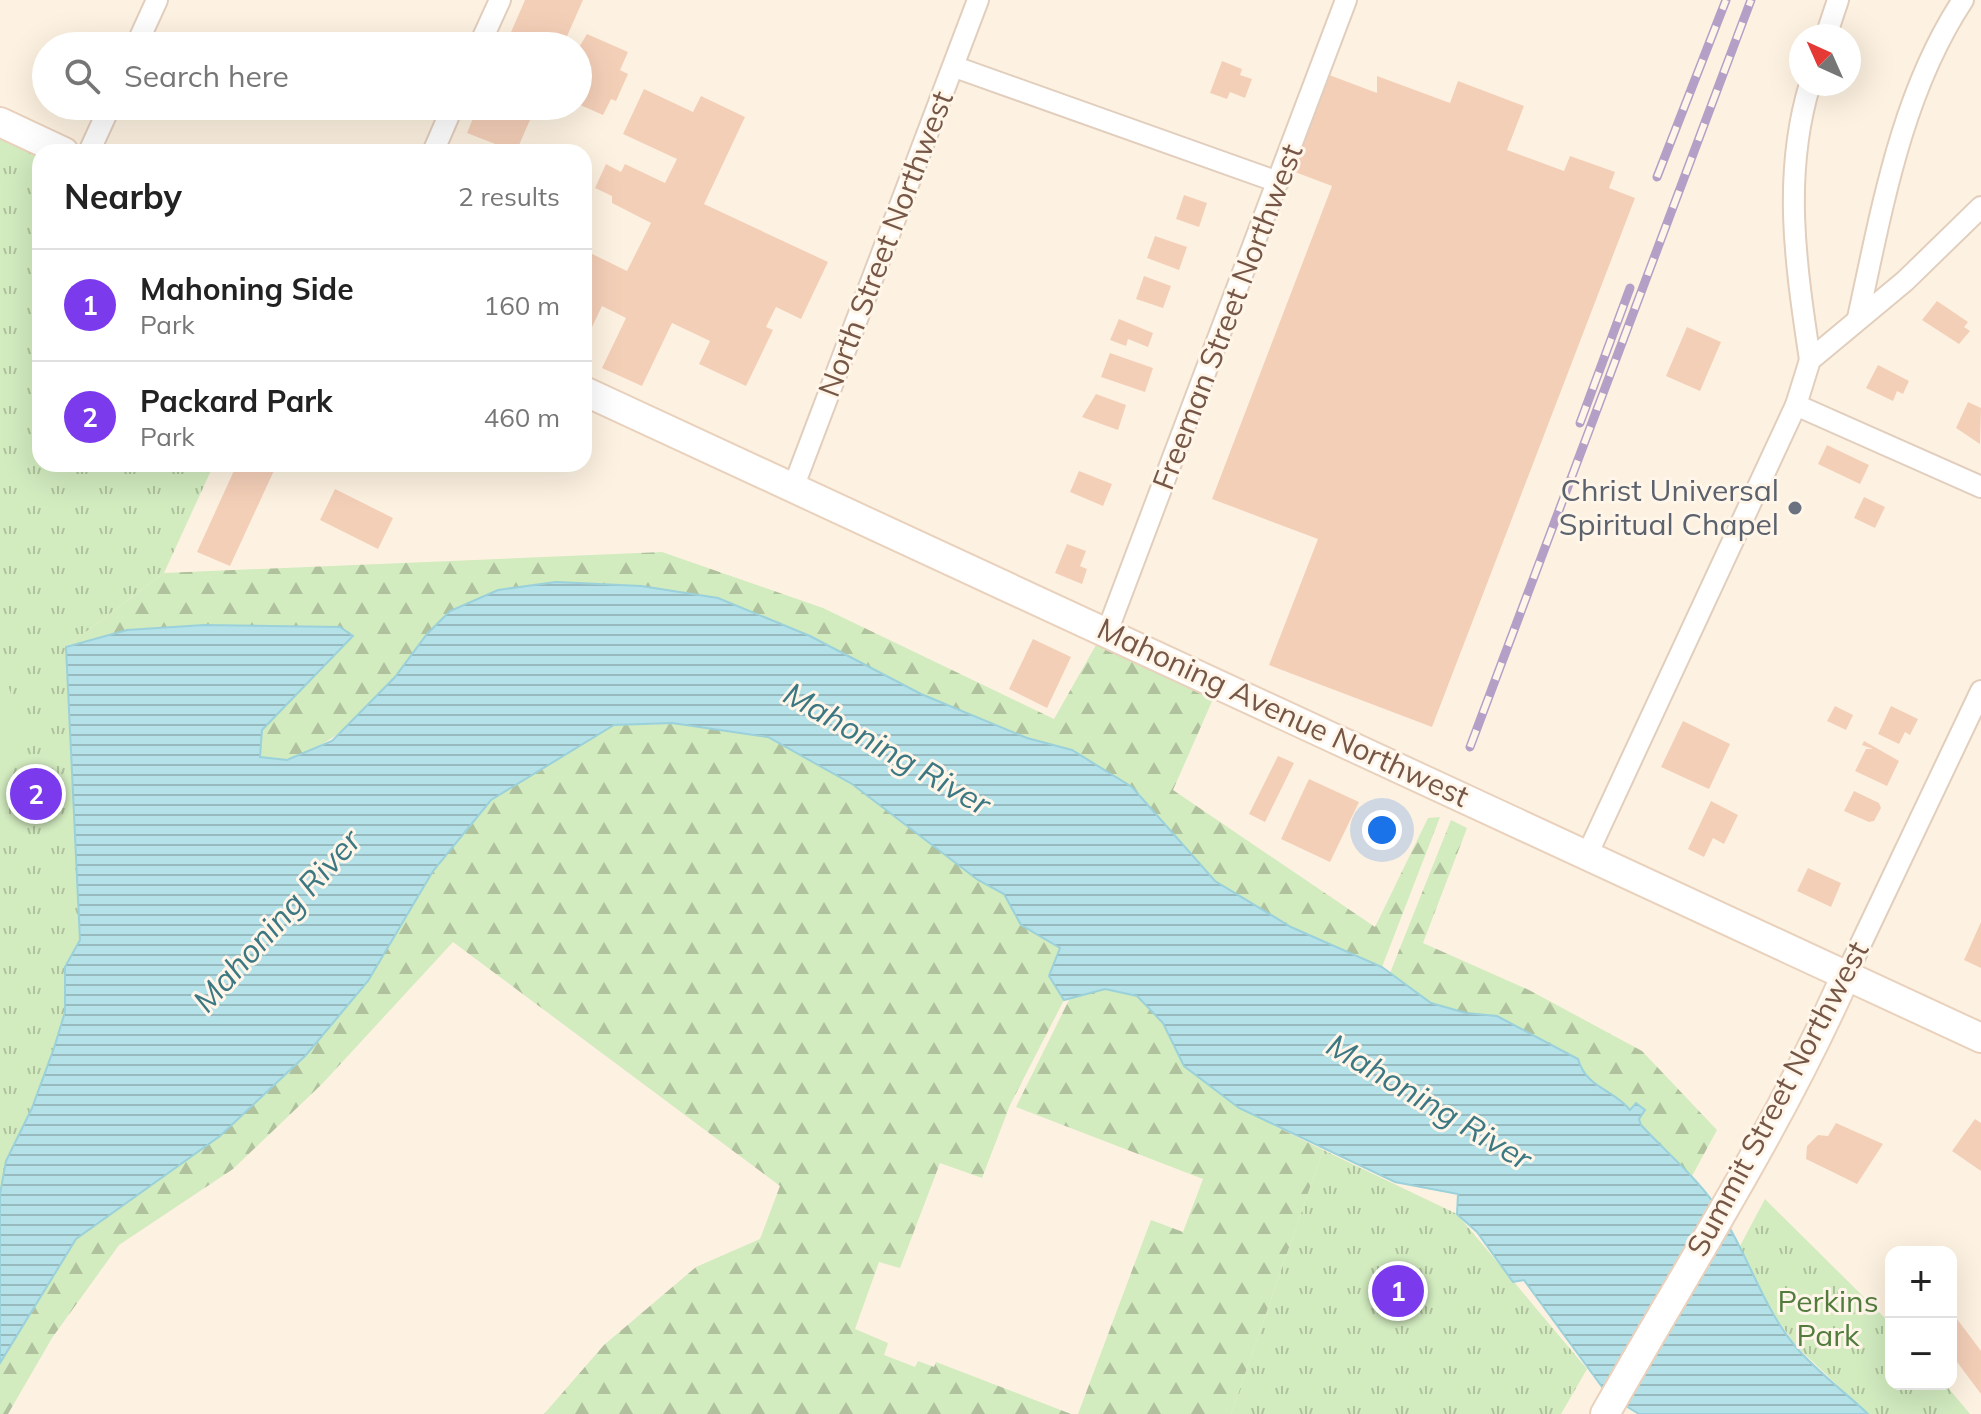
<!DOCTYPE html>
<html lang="en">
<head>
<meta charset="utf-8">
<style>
	body { margin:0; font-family:Mulish,sans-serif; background:#f6f6f6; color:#222 }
	.controls { position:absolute; right:24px; bottom:24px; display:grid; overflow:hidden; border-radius:16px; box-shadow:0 8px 32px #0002 }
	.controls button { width:72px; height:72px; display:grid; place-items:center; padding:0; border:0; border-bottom:2px solid #e0e0e0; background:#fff; color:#222; font:40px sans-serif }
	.compass { position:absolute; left:1789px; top:24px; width:72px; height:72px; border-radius:50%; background:#fff; box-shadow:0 8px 32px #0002; rotate:315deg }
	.you { position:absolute; left:1382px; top:830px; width:28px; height:28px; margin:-20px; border:6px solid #fff; border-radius:50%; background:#1a73e8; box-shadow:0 0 0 12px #1a73e833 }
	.badge { display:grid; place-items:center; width:52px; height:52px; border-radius:50%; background:#7c3aed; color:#fff; font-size:26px; font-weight:700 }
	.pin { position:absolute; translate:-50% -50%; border:4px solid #fff; box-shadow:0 2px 8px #0006 }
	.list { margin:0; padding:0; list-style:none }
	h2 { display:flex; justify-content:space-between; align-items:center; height:104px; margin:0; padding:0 32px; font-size:34px }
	h2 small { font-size:26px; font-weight:400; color:#767676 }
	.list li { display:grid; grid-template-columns:52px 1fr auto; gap:24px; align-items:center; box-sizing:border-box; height:112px; padding:0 32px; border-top:2px solid #e0e0e0 }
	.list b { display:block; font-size:30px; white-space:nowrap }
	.list p { margin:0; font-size:26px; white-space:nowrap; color:#767676 }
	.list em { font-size:26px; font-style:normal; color:#767676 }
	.icon { flex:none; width:44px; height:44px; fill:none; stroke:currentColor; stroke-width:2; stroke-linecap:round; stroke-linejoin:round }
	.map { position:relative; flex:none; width:1981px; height:1414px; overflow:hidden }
	.search { position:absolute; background:#fff; box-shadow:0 8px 32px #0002; left:32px; top:32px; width:560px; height:88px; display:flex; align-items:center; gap:20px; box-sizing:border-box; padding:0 28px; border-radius:44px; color:#767676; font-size:30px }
	.panel { position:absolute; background:#fff; box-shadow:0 8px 32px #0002; left:32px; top:144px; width:560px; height:328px; border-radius:24px }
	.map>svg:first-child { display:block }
	.grass { fill:url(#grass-tufts) }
	.forest { fill:url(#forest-firs) }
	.garden { fill:#d2ebbf }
	.water { fill:url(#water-rules); stroke:#9bd1da; stroke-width:2 }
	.building { fill:#f4cfb8 }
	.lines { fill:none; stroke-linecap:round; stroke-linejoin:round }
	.minor-casing { stroke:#e2cebd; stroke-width:24 }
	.secondary-casing { stroke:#e9d1bc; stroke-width:32 }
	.minor { stroke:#fff; stroke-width:20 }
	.secondary { stroke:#fff; stroke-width:28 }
	.rail-casing { stroke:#b4a0c7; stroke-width:9 }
	.rail { stroke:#fff6e9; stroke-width:6; stroke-dasharray:18; stroke-linecap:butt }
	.worship-dot { fill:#6b7280; stroke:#fff6e9; stroke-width:3 }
	.labels { text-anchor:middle; stroke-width:6; stroke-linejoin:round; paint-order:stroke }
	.street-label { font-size:30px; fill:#765747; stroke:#fff6e9 }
	.worship-label { font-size:30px; fill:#5b616d; stroke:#fff6e9; text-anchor:end }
	.park-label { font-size:30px; fill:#517c3e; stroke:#fff6e9 }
	.water-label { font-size:32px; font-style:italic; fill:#3c7883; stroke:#fff6e9 }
</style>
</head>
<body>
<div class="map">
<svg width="1981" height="1414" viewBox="0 0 1981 1414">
	<defs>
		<pattern id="grass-tufts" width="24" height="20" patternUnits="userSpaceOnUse" patternTransform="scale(2)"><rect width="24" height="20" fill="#d2ebbf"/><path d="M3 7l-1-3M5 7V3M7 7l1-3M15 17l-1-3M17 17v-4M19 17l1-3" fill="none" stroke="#afc19d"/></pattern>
		<pattern id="forest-firs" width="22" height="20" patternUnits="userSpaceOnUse" patternTransform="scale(2)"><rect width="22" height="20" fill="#d2ebbf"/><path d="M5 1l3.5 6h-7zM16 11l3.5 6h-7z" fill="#afc19d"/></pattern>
		<pattern id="water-rules" width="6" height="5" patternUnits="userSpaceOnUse" patternTransform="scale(2)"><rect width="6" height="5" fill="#b5e1e8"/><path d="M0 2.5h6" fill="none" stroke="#98b9be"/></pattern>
	</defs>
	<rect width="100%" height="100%" fill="#fdf2e1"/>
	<!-- grass -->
	<g class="grass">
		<path d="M0 139 40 158V464H214L164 573 66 647 80 940 65 967V1012L54 1048 32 1108 6 1160 0 1194Z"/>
		<path d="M1323 1150 1457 1214 1587 1369 1561 1414H1231Z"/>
		<path d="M1765 1199 1891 1324V1384H1945L1970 1414H1868L1796 1346 1769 1307 1740 1246Z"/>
	</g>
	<!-- forest -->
	<g class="forest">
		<path d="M662 552 823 608 1054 719 1096 645 1213 699 1173 790 1375 927 1428 818 1440 817 1382 967 1291 927 1215 881 1072 750 1027 738 921 694 810 636 450 611C400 661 362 738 290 758 281 761 269 758 260 757L262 730 300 689 340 627 204 625 127 630 66 647 164 573Z"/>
		<path d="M672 723 768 737 852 784 978 880 1005 894 1021 925 1061 948 1049 976 1064 1000 1010 1105 982 1178 940 1163 900 1268 879 1262 855 1329 888 1343 884 1355 915 1367 918 1361 934 1367 936 1362 1071 1414H544L604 1345 696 1267 760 1239 780 1186 453 942 322 1084 233 1169 119 1245 52 1338 8 1414H0V1363L76 1239 220 1136 368 981 433 871 491 800 614 725Z"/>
		<path d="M1451 820 1467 828 1423 943 1529 990 1642 1051 1717 1130 1692 1176 1641 1125 1639 1119 1644 1111C1619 1110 1585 1084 1578 1059L1497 1016 1466 1013 1431 1003 1390 973Z"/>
		<path d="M1105 989 1137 996 1163 1023 1184 1066 1239 1108 1323 1150 1231 1414H1078L1151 1220 1183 1232 1203 1179 1016 1107 1070 998Z"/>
	</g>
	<!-- garden -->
	<path class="garden" d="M0 658 20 724 6 817 0 830Z"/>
	<!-- water -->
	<path class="water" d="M556 582 641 586 718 598 810 636 921 694 1027 738 1072 750 1132 787 1215 881 1291 927 1382 967 1431 1003 1466 1013 1497 1016 1578 1059C1587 1089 1612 1088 1630 1110L1636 1103 1645 1110 1639 1119 1641 1125C1666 1152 1694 1175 1716 1206 1747 1250 1761 1305 1795 1346 1816 1371 1844 1391 1868 1414H1639L1608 1395 1524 1280 1513 1282 1477 1232 1457 1214 1458 1194 1395 1182 1239 1108 1184 1066 1163 1023 1137 996 1105 989 1064 1000 1049 976 1060 948 1021 925 1004 894 978 880 852 784 768 737 672 723 614 725 491 800 433 871 368 981 306 1055 220 1136 76 1239 0 1363V1194L6 1161 32 1108 54 1048 65 1012V967L80 940 66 647 127 630 204 625 340 627 353 636 262 730 260 757 287 760 332 741 395 677 427 634 450 611 498 590Z"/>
	<!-- building -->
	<g class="building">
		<path d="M525 0H583L564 43 572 46H505Z"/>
		<path d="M587 34 628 52 620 70 628 74 616 101 611 99 603 115 578 104V49Z"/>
		<path d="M1222 61 1242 69 1240 75 1252 79 1245 98 1230 92 1227 99 1210 93Z"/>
		<path d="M1324 73 1377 93V76L1450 103 1458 81 1524 106 1507 150 1564 171 1570 156 1615 172 1609 188 1635 198 1432 727 1269 665 1318 539 1212 499 1332 186 1287 169Z"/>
		<path d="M644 89 693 112 701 96 745 117 704 204 828 262 801 319 776 307 766 327 773 330 746 386 699 364 710 341 672 323 642 386 602 368 626 318 602 306 584 344V250L627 271 651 223 612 203V196L595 188 606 164 621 172 625 164 665 183 677 159 623 134Z"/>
		<path d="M478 106H536L516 152 467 133Z"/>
		<path d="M1184 195 1207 203 1199 227 1176 219Z"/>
		<path d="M1155 236 1187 247 1179 270 1147 258Z"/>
		<path d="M1144 276 1171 286 1163 308 1136 299Z"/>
		<path d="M1937 301 1968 322 1964 327 1970 331 1959 344 1922 320Z"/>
		<path d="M1119 319 1153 333 1148 347 1128 339 1126 346 1110 340Z"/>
		<path d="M1687 327 1721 342 1700 391 1666 376Z"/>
		<path d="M1110 353 1153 368 1145 392 1101 377Z"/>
		<path d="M1878 365 1909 381 1903 394 1897 391 1893 401 1866 388Z"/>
		<path d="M1096 394 1126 405 1118 430 1082 417Z"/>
		<path d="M1968 402 1981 408 1980 444 1956 428Z"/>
		<path d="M1827 445 1869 465 1860 484 1818 464Z"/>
		<path d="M237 464H277L230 566 197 552Z"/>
		<path d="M1079 471 1112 484 1103 506 1070 492Z"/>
		<path d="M335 489 393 518 378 549 320 520Z"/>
		<path d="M1864 497 1885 507 1875 528 1854 518Z"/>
		<path d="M1067 544 1086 551 1080 566 1087 569 1082 584 1055 573Z"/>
		<path d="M1033 639 1071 657 1047 708 1009 689Z"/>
		<path d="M1835 706 1853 715 1846 730 1827 721Z"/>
		<path d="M1891 706 1918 719 1910 735 1905 732 1899 744 1878 734Z"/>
		<path d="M1683 721 1730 744 1709 789 1661 767Z"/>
		<path d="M1864 741 1899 761 1887 786 1855 771 1866 749H1873L1862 745Z"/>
		<path d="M1278 756 1294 763 1265 822 1249 814Z"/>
		<path d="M1309 779 1359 802 1330 862 1281 839Z"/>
		<path d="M1854 791 1879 803 1881 808 1874 821 1869 822 1844 811Z"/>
		<path d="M1711 801 1738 815 1724 844 1713 838 1704 857 1688 849Z"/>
		<path d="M1808 868 1841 883 1831 907 1797 891Z"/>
		<path d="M1981 922V968L1964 960Z"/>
		<path d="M1975 1119 1981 1123V1171L1952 1151Z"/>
		<path d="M1836 1123 1883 1144 1857 1184 1806 1159 1807 1146 1818 1135 1828 1136Z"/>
		<path d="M1951 1311 1981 1351V1394L1951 1354Z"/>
	</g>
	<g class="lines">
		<!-- minor casing -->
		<g class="minor-casing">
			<g id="minor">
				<path d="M1826 36 1838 0"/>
				<path d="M136 46 157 0"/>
				<path d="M479 46 500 0"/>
				<path d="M955 67 1278 182"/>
				<path d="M89 152 110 106"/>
				<path d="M433 152 453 106"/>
				<path d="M1858 318C1882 209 1901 94 1963 0"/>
				<path d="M1810 360C1796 266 1782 176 1810 84"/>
				<path d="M1796 405 1981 487"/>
				<path d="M793 488 978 0"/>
				<path d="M1107 632 1346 0"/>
				<path d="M1587 855 1796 405 1810 360 1905 281 1981 207"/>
				<path d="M1846 975 1981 691"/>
			</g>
		</g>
		<!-- secondary casing -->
		<g class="secondary-casing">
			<g id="secondary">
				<path d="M0 122 64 152"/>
				<path d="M584 391 1981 1038"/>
				<path d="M1605 1414C1687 1269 1779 1127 1846 975"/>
			</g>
		</g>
		<!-- minor -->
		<use href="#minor" class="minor"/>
		<!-- secondary -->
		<use href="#secondary" class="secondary"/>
		<!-- rail casing -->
		<g class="rail-casing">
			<g id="rail">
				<path d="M1657 177 1726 0"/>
				<path d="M1580 423 1630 288"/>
				<path d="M1470 747 1751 0"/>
			</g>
		</g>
		<!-- rail -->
		<use href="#rail" class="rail"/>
	</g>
	<!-- markers -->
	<circle class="worship-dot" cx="1795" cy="508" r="8"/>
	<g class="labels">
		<!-- street labels -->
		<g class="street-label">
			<text transform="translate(886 244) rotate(-69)" y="10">North Street Northwest</text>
			<text transform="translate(1228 317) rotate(-69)" y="10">Freeman Street Northwest</text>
			<text transform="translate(1283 713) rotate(25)" y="10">Mahoning Avenue Northwest</text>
			<text transform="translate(1778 1099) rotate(-62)" y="10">Summit Street Northwest</text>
		</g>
		<!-- worship labels -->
		<g class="worship-label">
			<text x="1779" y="501">Christ Universal<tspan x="1779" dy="34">Spiritual Chapel</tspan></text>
		</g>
		<!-- park labels -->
		<g class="park-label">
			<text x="1828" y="1312">Perkins<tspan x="1828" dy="34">Park</tspan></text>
		</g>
		<!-- water labels -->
		<g class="water-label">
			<text transform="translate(887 749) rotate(30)" y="11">Mahoning River</text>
			<text transform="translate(277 921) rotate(-48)" y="11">Mahoning River</text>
			<text transform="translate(1429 1102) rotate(31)" y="11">Mahoning River</text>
		</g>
	</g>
</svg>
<div class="controls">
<button>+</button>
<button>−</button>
</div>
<svg class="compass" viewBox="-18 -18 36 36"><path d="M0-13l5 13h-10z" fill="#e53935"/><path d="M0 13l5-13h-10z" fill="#767676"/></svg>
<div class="you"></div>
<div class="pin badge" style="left:1398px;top:1291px">1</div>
<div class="pin badge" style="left:36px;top:794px">2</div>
<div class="search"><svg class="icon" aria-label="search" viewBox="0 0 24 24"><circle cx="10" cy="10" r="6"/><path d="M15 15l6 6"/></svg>Search here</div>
<section class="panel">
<h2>Nearby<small>2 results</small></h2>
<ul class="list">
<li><span class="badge">1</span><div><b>Mahoning Side</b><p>Park</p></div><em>160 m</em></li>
<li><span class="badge">2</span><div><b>Packard Park</b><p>Park</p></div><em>460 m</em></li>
</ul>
</section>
</div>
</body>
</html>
